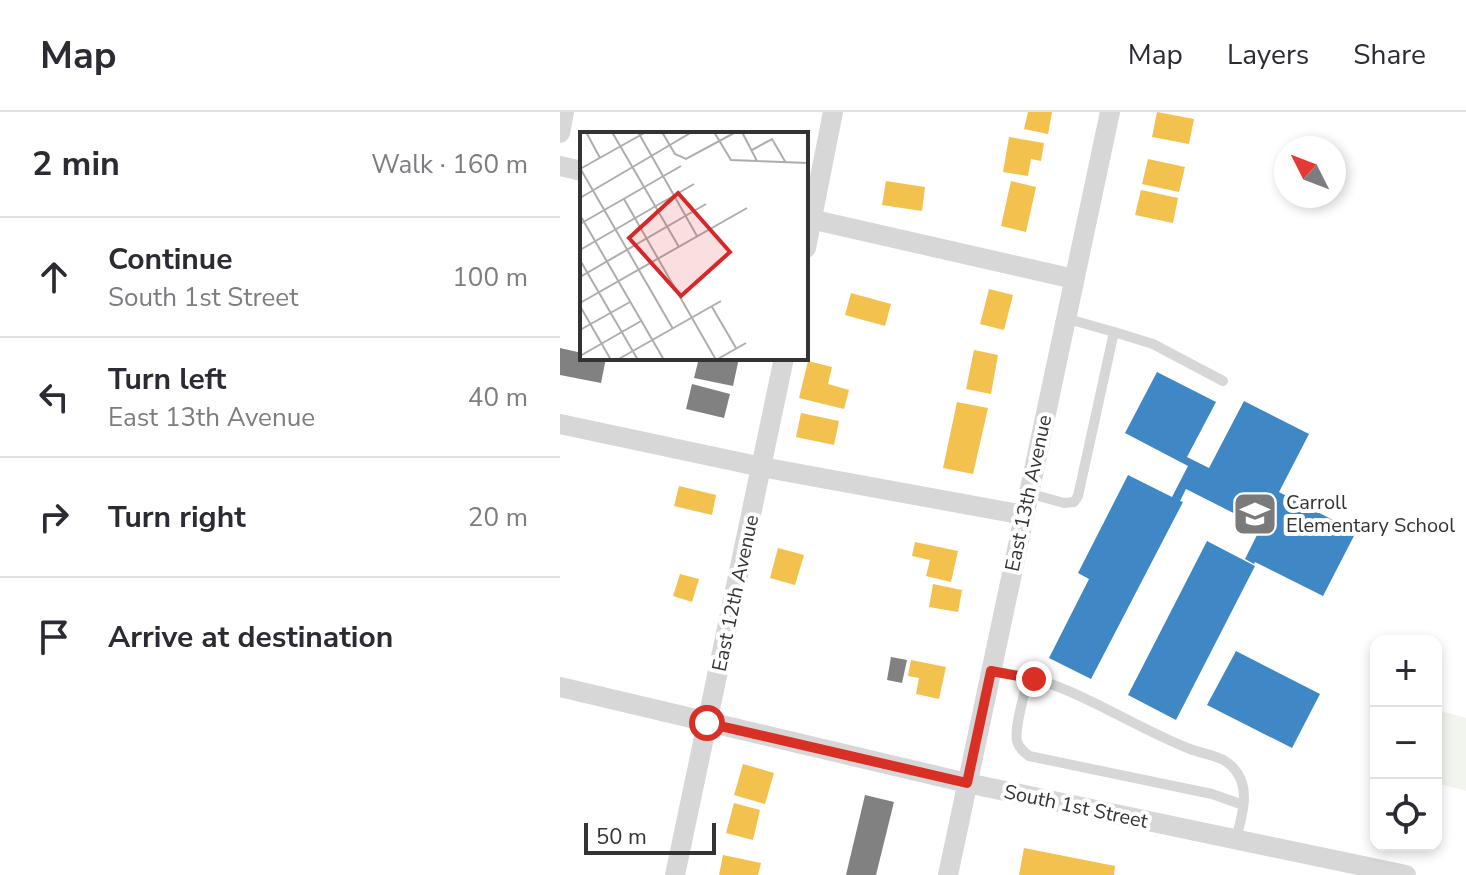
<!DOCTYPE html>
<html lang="en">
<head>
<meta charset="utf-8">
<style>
	body { margin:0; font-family:"Nunito Sans",sans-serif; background:#f7f7f7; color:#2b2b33 }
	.controls { position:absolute; right:24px; bottom:24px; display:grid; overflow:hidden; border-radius:16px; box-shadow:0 4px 12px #0003 }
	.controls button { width:72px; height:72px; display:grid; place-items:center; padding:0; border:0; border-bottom:2px solid #e1e1e2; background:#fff; color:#2b2b33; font:40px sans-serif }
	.compass { position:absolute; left:714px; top:24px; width:72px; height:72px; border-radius:50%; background:#fff; box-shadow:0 4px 12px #0003; rotate:312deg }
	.scale { position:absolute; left:24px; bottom:20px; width:132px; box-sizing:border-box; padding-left:8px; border:4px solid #333; border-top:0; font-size:22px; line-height:28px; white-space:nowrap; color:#333; -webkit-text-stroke:6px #fff; paint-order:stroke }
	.stop { position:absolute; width:24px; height:24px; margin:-18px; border:6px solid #d93025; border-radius:50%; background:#fff }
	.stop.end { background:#d93025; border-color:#fff; box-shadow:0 2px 8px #0008 }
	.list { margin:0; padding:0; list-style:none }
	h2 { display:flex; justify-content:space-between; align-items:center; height:104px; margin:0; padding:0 32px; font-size:34px }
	h2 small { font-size:26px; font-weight:400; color:#7c7c81 }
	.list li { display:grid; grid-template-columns:52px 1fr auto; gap:24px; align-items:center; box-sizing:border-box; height:120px; padding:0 32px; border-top:2px solid #e1e1e2 }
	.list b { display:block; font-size:30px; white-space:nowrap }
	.list p { margin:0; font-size:26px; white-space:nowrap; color:#7c7c81 }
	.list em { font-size:26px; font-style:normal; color:#7c7c81 }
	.icon { flex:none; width:44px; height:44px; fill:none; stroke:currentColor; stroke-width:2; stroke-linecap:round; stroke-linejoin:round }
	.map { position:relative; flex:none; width:906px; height:763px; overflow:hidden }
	header { display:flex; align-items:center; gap:48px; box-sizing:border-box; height:112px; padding:0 40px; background:#fff; border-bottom:2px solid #e1e1e2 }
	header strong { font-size:38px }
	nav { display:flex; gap:44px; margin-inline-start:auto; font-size:28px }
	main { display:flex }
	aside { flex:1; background:#fff }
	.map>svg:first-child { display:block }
	.green { fill:#f1f5ed }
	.homes { fill:#f2c14e }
	.schools { fill:#3f88c5 }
	.building { fill:#818181 }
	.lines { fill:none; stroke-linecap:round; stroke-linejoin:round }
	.lane { stroke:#d7d7d7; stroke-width:10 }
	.street { stroke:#d7d7d7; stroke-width:20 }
	.route { stroke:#d93025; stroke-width:10 }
	.labels { text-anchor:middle; stroke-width:8; stroke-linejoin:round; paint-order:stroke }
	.street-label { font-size:20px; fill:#333; stroke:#fff }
	.poi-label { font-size:20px; fill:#333; stroke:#fff; text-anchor:start }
	.inset-road { fill:none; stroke:#adadad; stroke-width:2 }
	.view { fill:#d62828; fill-opacity:0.15; stroke:#d62828; stroke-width:4 }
	.inset-edge { fill:none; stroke:#333; stroke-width:4 }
</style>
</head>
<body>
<header>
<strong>Map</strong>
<nav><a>Map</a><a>Layers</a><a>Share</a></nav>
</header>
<main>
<aside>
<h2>2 min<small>Walk · 160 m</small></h2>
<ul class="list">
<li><svg class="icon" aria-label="ahead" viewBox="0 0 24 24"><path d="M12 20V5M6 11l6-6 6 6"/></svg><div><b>Continue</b><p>South 1st Street</p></div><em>100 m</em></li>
<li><svg class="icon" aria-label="left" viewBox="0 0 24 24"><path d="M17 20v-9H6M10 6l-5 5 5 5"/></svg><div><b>Turn left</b><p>East 13th Avenue</p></div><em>40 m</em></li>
<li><svg class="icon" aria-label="right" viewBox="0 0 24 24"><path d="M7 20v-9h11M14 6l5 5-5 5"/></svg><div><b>Turn right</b></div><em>20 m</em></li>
<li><svg class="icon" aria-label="arrive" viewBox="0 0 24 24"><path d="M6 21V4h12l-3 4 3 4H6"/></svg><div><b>Arrive at destination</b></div></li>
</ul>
</aside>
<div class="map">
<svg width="906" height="763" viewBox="0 0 906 763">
	<rect width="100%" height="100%" fill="#fff"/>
	<!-- green -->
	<path class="green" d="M876 598 906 606V679L876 671Z"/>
	<!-- homes -->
	<g class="homes">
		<path d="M468 0H492L488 22 464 17Z"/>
		<path d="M597 0 634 7 629 32 592 25Z"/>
		<path d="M449 25 484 31 481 49 471 47 468 64 443 60Z"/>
		<path d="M588 47 625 55 619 80 582 72Z"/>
		<path d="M326 69 365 75 362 99 322 93Z"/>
		<path d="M451 69 476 75 466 120 441 114Z"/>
		<path d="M581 78 618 86 613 111 575 103Z"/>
		<path d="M429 177 453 183 444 218 420 212Z"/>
		<path d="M291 181 331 192 325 214 285 203Z"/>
		<path d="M414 238 438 243 431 282 406 277Z"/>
		<path d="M248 249 272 255 268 272 289 278 284 297 239 286Z"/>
		<path d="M397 290 428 296 413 362 383 356Z"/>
		<path d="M241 301 279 309 274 333 236 325Z"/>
		<path d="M119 374 156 383 152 403 114 394Z"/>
		<path d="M355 430 398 439 391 470 366 464 370 448 352 444Z"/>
		<path d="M218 436 244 443 235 473 210 466Z"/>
		<path d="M120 462 139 467 132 490 113 484Z"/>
		<path d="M373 472 402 478 398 500 369 495Z"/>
		<path d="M351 548 386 555 379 587 356 582 359 566 348 564Z"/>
		<path d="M183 652 214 661 205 692 174 683Z"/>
		<path d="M174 691 200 698 193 728 166 721Z"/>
		<path d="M464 736 555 754 554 763H459Z"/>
		<path d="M163 743 201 751 198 763H159Z"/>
	</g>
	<!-- schools -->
	<g class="schools">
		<path d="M597 260 656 290 627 345 649 356 684 289 749 322 719 380 796 420 763 484 695 450 694 452 685 447 701 415 626 377 620 389 623 390 531 567 489 546 529 467 518 461 568 363 612 385 628 354 565 321Z"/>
		<path d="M647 429 695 454 616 608 568 583Z"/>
		<path d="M676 539 760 582 732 636 647 593Z"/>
	</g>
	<!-- building -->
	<g class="building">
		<path d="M0 236 22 241V246H46L41 271 0 263Z"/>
		<path d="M139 246H179L173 274 134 266Z"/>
		<path d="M132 272 170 282 164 306 126 297Z"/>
		<path d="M331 545 347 548 342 571 327 568Z"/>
		<path d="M305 683 334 690 316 763H286Z"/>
	</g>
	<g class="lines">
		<!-- lane -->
		<g class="lane">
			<path d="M554 220 593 232 663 269"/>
			<path d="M468 381 504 391 514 390 518 384 554 220 505 206"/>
			<path d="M431 559C449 562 468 564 485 570 535 587 581 618 630 637 649 644 666 643 678 662 690 681 681 707 676 727"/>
			<path d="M468 566C465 580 454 616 457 629 459 636 464 640 469 644L652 682 683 693"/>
		</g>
		<!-- street -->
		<g class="street">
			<path d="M0 21 4 0"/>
			<path d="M0 54 22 59"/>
			<path d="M246 106 514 167"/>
			<path d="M246 136 273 0"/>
			<path d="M0 312 202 355 464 403"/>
			<path d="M0 575 407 671 846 763"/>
			<path d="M115 763 224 246"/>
			<path d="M388 763 550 0"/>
		</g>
	</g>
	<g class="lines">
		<!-- route -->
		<path class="route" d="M147 611 407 671 431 559 474 567"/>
	</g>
	<!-- icons -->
	<defs>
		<g id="school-square" transform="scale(2.3)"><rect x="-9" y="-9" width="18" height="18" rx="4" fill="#7a7a7a" stroke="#fff"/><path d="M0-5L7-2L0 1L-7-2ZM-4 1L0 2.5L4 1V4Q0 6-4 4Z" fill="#fff"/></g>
	</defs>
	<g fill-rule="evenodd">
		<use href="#school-square" x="695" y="402"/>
	</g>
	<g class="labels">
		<!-- street labels -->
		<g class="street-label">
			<text transform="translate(468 381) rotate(-78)" y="7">East 13th Avenue</text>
			<text transform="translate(175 481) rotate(-78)" y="7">East 12th Avenue</text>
			<text transform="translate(516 694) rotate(12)" y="7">South 1st Street</text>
		</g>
		<!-- poi labels -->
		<g class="poi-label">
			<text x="726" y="397">Carroll<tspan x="726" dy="23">Elementary School</tspan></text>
		</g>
	</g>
	<!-- overview -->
	<g transform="translate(20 20)">
		<rect width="228" height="228" fill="#fff"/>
		<path class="inset-road" d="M6 0 20 26M32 0 99 115M58 0 117 104M82 0 95 22 106 27 156 0M134 0 151 28 228 31M162 0 177 29M172 18 192 7 206 31M0 36 93 197M0 37 66 0M0 66 112 0M44 67 136 228 166 211M0 83 84 228M0 92 101 34M0 118 114 52M0 128 58 228M0 145 126 72M0 171 167 76M0 174 31 228M132 175 156 216M0 198 50 170M0 224 61 189M37 228 141 169"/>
		<path class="view" d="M98 61 150 120 101 164 49 106Z"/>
		<rect width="228" height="228" class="inset-edge"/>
	</g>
</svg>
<div class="controls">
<button>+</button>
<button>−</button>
<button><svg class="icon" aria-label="locate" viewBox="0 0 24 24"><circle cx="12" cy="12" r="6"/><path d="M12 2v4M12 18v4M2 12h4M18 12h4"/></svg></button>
</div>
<svg class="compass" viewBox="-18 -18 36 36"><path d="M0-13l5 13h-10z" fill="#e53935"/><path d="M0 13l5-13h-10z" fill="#7c7c81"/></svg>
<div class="scale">50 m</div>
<div class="stop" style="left:147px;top:611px"></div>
<div class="stop end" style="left:474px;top:567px"></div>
</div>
</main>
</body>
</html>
